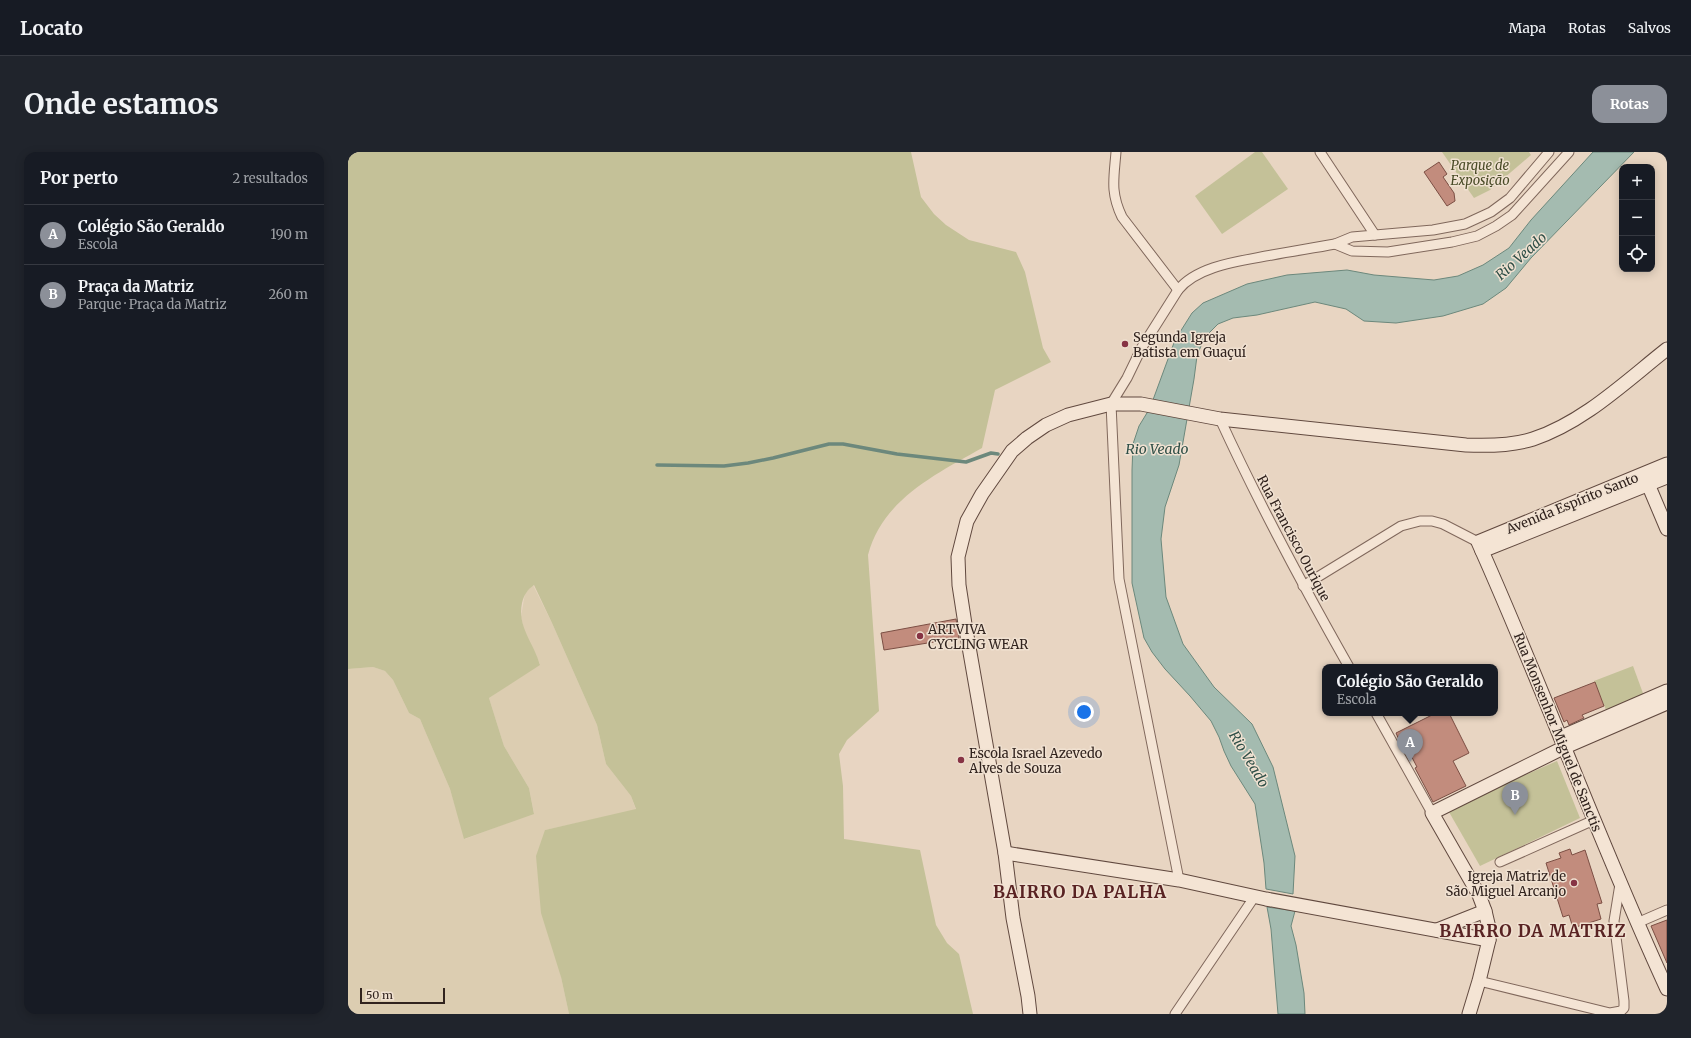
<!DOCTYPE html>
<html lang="pt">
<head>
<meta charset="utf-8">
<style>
	body { margin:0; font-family:Merriweather,serif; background:#20242c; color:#f1f3f6 }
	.controls { position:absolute; right:12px; top:12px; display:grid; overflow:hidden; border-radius:8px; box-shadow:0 2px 10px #0003 }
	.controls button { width:36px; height:36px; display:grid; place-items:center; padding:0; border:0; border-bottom:1px solid #363941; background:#171b24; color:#f1f3f6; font:20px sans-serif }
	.scale { position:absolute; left:12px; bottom:10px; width:85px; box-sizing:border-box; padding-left:4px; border:2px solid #31231e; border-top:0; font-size:11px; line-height:14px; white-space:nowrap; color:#31231e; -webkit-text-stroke:3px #f0e1d1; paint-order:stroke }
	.you { position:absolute; left:736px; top:560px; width:14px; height:14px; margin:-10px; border:3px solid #fff; border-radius:50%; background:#1a73e8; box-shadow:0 0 0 6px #1a73e833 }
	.badge { display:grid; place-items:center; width:26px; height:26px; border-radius:50%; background:#8c9099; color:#fff; font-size:13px; font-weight:700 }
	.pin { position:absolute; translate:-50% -33px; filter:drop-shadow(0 1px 2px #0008) }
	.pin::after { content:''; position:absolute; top:21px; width:14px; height:12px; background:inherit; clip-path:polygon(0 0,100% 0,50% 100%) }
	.popup { position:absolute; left:974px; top:512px; width:176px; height:52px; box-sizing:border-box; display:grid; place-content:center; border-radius:8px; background:#171b24; filter:drop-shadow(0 1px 3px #0005); font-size:13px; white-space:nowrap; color:#9ea1a6 }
	.popup b { font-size:15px; color:#f1f3f6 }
	.popup::after { content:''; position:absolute; left:50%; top:100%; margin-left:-8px; border:8px solid transparent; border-top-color:#171b24 }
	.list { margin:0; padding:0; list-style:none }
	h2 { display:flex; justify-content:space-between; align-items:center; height:52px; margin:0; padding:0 16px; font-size:17px }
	h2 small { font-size:13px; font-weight:400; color:#9ea1a6 }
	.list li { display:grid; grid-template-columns:26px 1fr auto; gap:12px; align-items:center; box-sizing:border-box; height:60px; padding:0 16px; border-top:1px solid #363941 }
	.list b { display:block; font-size:15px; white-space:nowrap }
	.list p { margin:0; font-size:13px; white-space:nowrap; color:#9ea1a6 }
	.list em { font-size:13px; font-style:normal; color:#9ea1a6 }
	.icon { flex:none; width:22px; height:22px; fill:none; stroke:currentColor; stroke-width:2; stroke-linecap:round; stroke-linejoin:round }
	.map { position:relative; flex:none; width:1319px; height:862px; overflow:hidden; border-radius:12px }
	header { display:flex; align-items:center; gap:24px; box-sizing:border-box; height:56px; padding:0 20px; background:#171b24; border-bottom:1px solid #363941 }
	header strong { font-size:19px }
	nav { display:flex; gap:22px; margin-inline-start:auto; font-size:14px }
	.intro { display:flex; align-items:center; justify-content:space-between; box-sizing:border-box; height:96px; padding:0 24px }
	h1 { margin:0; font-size:28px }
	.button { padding:10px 18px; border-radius:12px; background:#8c9099; color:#fff; font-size:14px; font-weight:700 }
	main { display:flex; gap:24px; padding:0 24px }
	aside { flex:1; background:#171b24; border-radius:12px; box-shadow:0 2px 10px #0003 }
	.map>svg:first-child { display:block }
	.farmland { fill:#dccdb1 }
	.green { fill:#c4c198 }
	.water { fill:#a4bbb0; stroke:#6c887c }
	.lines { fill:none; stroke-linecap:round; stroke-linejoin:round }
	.stream { stroke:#6c887c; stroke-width:3.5 }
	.building { fill:#c28c7d; stroke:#7c4f44 }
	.street-casing { stroke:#80685c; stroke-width:11 }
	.secondary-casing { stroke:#61493f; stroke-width:15 }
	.street { stroke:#f4e4d4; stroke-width:9 }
	.secondary { stroke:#f4e4d4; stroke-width:13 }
	.poi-dot { fill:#873344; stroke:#f0e1d1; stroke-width:1.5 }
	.labels { text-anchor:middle; stroke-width:3; stroke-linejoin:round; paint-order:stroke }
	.park-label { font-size:13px; font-style:italic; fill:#494b27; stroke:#f0e1d1 }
	.poi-label { font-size:13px; fill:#31231e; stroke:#f0e1d1; text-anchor:start }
	.street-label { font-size:13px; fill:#31231e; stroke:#f0e1d1 }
	.water-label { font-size:14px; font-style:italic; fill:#2f4f47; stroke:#f0e1d1 }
	.district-label { font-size:17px; font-weight:bold; letter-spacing:1px; fill:#592323; stroke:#f0e1d1 }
</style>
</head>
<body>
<header>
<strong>Locato</strong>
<nav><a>Mapa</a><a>Rotas</a><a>Salvos</a></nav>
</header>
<div class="intro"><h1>Onde estamos</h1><a class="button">Rotas</a></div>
<main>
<aside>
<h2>Por perto<small>2 resultados</small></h2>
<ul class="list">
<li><span class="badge">A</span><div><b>Colégio São Geraldo</b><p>Escola</p></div><em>190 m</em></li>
<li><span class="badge">B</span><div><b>Praça da Matriz</b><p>Parque · Praça da Matriz</p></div><em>260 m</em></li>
</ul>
</aside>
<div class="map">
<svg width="1319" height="862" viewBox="0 0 1319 862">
	<rect width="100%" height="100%" fill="#e8d5c2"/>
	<!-- farmland -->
	<path class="farmland" d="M185 433 204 471 249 573 258 612 283 644 288 658 197 678 213 825 221 862H0V517L25 515 37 519 45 528 61 561 72 567 77 579 102 637 117 687 186 661 181 636 156 594 141 546 192 512 176 478 173 465 177 441Z"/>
	<!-- green -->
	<g class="green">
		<path d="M0 0H563L573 45 586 62 598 73 621 88 668 100 677 120 695 196 703 210 647 238 634 296C588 322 534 348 520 403L531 559 499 588 491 602 495 634 496 687 572 698 588 773 599 791 611 802 625 862H221L213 825 193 761 188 704 197 678 288 657 283 644 258 612 249 573 204 471 186 433C179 438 176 443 174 451 169 475 186 491 192 513L141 546 156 594 181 636 186 662 116 687 102 637 77 579 72 567 61 561 45 528 37 519 25 515 0 517Z"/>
		<path d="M907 0H914L940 37 874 82 847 44Z"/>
		<path d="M1094 0H1181L1183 3 1142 38 1126 46Z"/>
		<path d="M1285 514 1296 544 1258 558 1246 529Z"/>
		<path d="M1209 609 1232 666 1132 714 1101 660 1143 638Z"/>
	</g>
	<!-- water -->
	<g class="water">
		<path d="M1245 0H1286L1183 106 1158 136 1135 152 1095 164 1048 171 1016 169 998 157 967 150 909 163 885 166 870 172 856 186 849 204 846 227 831 313 817 355 813 387 818 445 835 492 866 535 904 572 925 615 947 704 945 742 918 737 916 711 907 652 883 614 876 599 871 585 863 569 842 544 817 517 804 500 796 486 784 431V318L785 292 791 274 802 256 827 188 844 161 855 151 899 132 939 123 999 118 1026 123 1086 128 1110 124 1135 113 1161 96 1183 68Z"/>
		<path d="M919 755 947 759 943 774 948 793 956 841 957 862H930L923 777Z"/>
	</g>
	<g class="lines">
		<!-- stream -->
		<path class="stream" d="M309 313 376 314 400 311 425 306 481 292H495L549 302 618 310 643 301 650 302"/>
	</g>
	<!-- building -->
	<g class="building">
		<path d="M1091 10 1099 22 1095 25 1106 41 1107 49 1099 54 1076 20Z"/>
		<path d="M608 467 611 486 536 498 533 481Z"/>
		<path d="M1247 530 1256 554 1234 563 1236 566 1221 573 1219 568 1216 570 1206 546Z"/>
		<path d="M1088 561H1101L1121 601 1105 609 1118 634 1085 650 1067 616 1069 615 1055 588 1052 590 1048 581Z"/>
		<path d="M1222 697 1224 703 1237 698 1254 751 1249 752 1253 767 1225 776 1221 763 1215 765 1198 711 1213 706 1211 701Z"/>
		<path d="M1319 768V811L1303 774Z"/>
	</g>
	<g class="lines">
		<!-- street casing -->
		<g class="street-casing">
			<g id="street">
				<path d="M768 0C766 26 762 40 774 65L830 138"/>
				<path d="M972 0 1027 83"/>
				<path d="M987 92 1004 99 1040 100 1104 90 1129 84 1148 74 1164 63 1221 0"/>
				<path d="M872 267C911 352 955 434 1001 515"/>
				<path d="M955 434 1053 374 1072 369H1084L1095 372 1130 390"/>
				<path d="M1028 561 1084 661"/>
				<path d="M1152 710 1246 668"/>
				<path d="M831 728 771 427 763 252 779 226 794 195 830 138C850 113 894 109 924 103 945 99 966 96 987 92L1004 85 1085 78 1117 72 1143 60 1162 46 1201 0"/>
				<path d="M1289 771 1319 758"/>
				<path d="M1131 829 1262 861 1273 859 1276 856V849L1266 769 1272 732"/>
				<path d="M827 862 907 744"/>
			</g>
		</g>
		<!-- secondary casing -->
		<g class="secondary-casing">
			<g id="secondary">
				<path d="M1319 312 1130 390C1196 537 1251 690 1319 837"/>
				<path d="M1297 325 1319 377"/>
				<path d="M1134 399 1319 325"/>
				<path d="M1213 585 1319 539"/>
				<path d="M657 701 831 728 918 747 1141 788"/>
				<path d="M1089 778 1137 759"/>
				<path d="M682 862 680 844 665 766 657 701 617 472 611 433 610 405 619 369 634 342 664 299 679 286 698 273 720 263 763 252H793L872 267 1118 293C1140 294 1163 294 1185 287 1236 270 1277 230 1319 197"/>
				<path d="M1121 862 1131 829 1141 788V776L1137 759 1131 743 1084 661 1217 595 1319 551"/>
			</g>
		</g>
		<!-- street -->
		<use href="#street" class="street"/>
		<!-- secondary -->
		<use href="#secondary" class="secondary"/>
	</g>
	<!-- markers -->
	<g class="poi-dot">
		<circle cx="777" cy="192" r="4"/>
		<circle cx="572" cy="484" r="4"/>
		<circle cx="613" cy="608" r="4"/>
		<circle cx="1226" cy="731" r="4"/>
	</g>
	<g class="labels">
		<!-- park labels -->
		<g class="park-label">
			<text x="1132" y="18">Parque de<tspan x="1132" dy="15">Exposição</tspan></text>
		</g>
		<!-- poi labels -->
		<g class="poi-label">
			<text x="785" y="190">Segunda Igreja<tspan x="785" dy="15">Batista em Guaçuí</tspan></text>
			<text x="580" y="482">ARTVIVA<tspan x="580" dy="15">CYCLING WEAR</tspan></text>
			<text x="621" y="606">Escola Israel Azevedo<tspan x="621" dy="15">Alves de Souza</tspan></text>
			<text x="1218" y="729" text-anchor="end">Igreja Matriz de<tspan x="1218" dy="15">São Miguel Arcanjo</tspan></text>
		</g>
		<!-- street labels -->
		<g class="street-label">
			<text transform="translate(1224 351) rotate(-22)" y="5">Avenida Espírito Santo</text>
			<text transform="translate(946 386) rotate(62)" y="5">Rua Francisco Ourique</text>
			<text transform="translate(1210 580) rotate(68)" y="5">Rua Monsenhor Miguel de Sanctis</text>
		</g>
		<!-- water labels -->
		<g class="water-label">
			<text transform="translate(1173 104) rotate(-42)" y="5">Rio Veado</text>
			<text x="809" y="302">Rio Veado</text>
			<text transform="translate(901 607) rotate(59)" y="5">Rio Veado</text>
		</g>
		<!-- district labels -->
		<g class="district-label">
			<text x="732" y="746">BAIRRO DA PALHA</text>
			<text x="1185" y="785">BAIRRO DA MATRIZ</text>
		</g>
	</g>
</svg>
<div class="controls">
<button>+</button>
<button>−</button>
<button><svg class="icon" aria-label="locate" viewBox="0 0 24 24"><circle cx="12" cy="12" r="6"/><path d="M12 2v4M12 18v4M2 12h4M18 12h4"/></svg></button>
</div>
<div class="scale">50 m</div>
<div class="you"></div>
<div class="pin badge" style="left:1062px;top:610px">A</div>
<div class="popup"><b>Colégio São Geraldo</b>Escola</div>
<div class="pin badge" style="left:1167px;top:663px">B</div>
</div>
</main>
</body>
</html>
